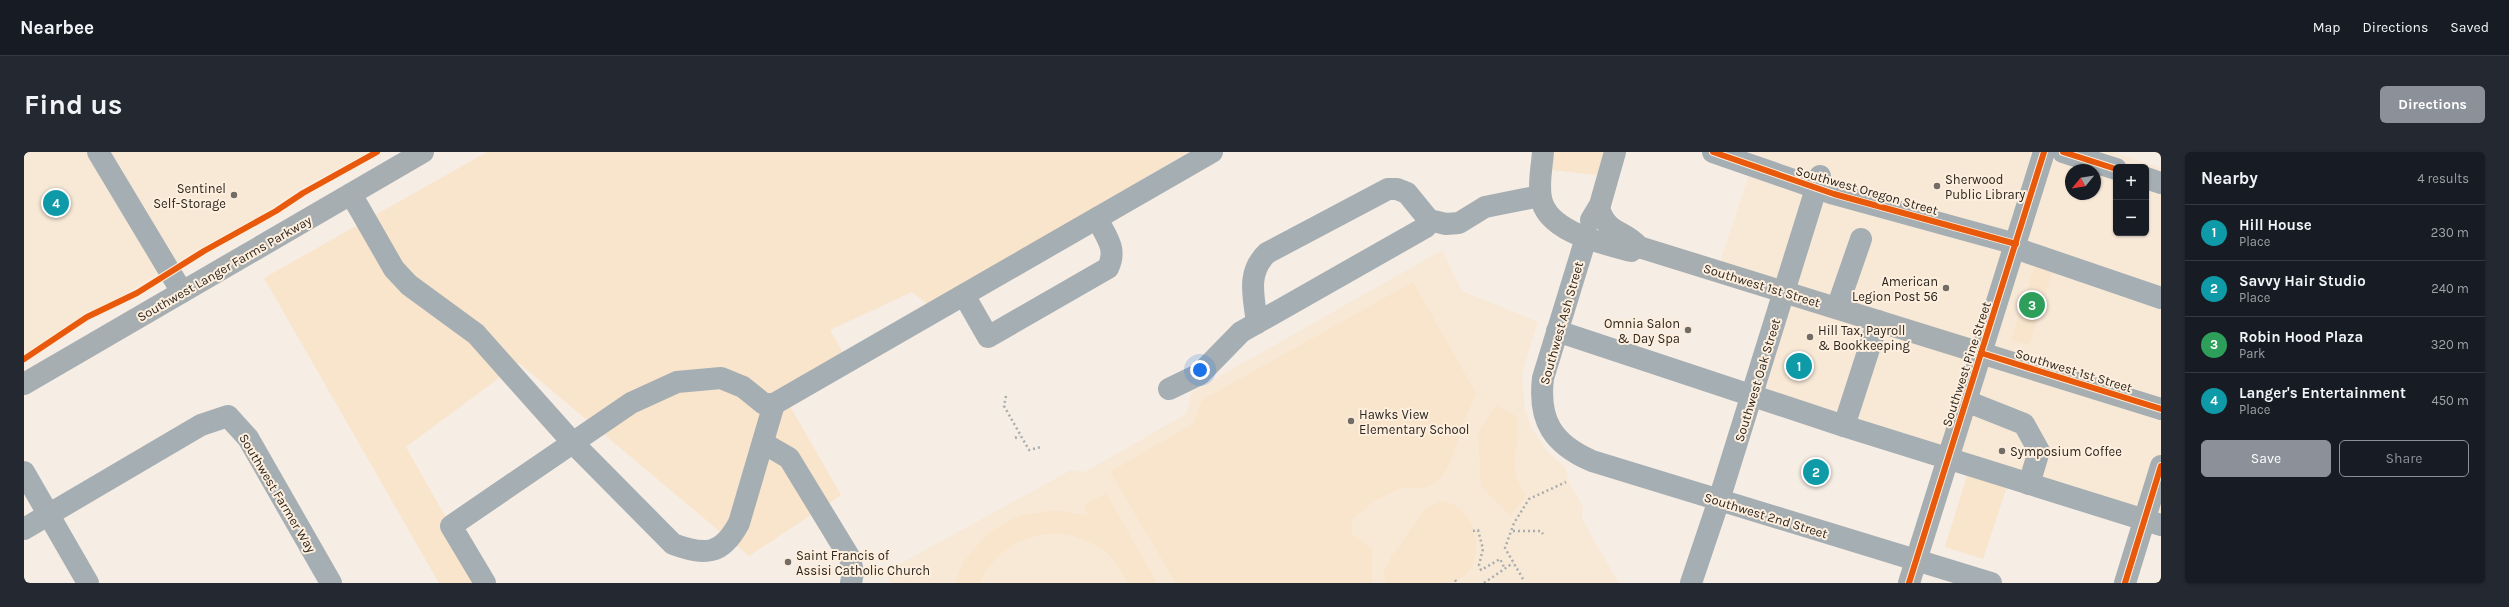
<!DOCTYPE html>
<html lang="en">
<head>
<meta charset="utf-8">
<style>
	body { margin:0; font-family:Karla,sans-serif; background:#242831; color:#f1f3f6 }
	.controls { position:absolute; right:12px; top:12px; display:grid; overflow:hidden; border-radius:6px; box-shadow:0 1px 3px #0004 }
	.controls button { width:36px; height:36px; display:grid; place-items:center; padding:0; border:0; border-bottom:1px solid #363941; background:#171b24; color:#f1f3f6; font:20px sans-serif }
	.compass { position:absolute; left:2041px; top:12px; width:36px; height:36px; border-radius:50%; background:#171b24; box-shadow:0 1px 3px #0004; rotate:240deg }
	.you { position:absolute; left:1176px; top:218px; width:14px; height:14px; margin:-10px; border:3px solid #fff; border-radius:50%; background:#1a73e8; box-shadow:0 0 0 6px #1a73e833 }
	.badge { display:grid; place-items:center; width:26px; height:26px; border-radius:50%; background:#8c9099; color:#fff; font-size:13px; font-weight:700 }
	.pin { position:absolute; translate:-50% -50%; border:2px solid #fff; box-shadow:0 1px 4px #0006 }
	.list { margin:0; padding:0; list-style:none }
	h2 { display:flex; justify-content:space-between; align-items:center; height:52px; margin:0; padding:0 16px; font-size:17px }
	h2 small { font-size:13px; font-weight:400; color:#9ea1a6 }
	.list li { display:grid; grid-template-columns:26px 1fr auto; gap:12px; align-items:center; box-sizing:border-box; height:56px; padding:0 16px; border-top:1px solid #363941 }
	.list b { display:block; font-size:15px; white-space:nowrap }
	.list p { margin:0; font-size:13px; white-space:nowrap; color:#9ea1a6 }
	.list em { font-size:13px; font-style:normal; color:#9ea1a6 }
	.actions { display:flex; gap:8px; padding:12px 16px }
	.actions a { flex:1; padding:9px 0; border:1px solid #8c9099; border-radius:6px; text-align:center; font-size:14px; color:#8c9099 }
	.actions .main { background:#8c9099; color:#fff }
	.map { position:relative; flex:none; width:2137px; height:431px; overflow:hidden; border-radius:6px }
	header { display:flex; align-items:center; gap:24px; box-sizing:border-box; height:56px; padding:0 20px; background:#171b24; border-bottom:1px solid #363941 }
	header strong { font-size:19px }
	nav { display:flex; gap:22px; margin-inline-start:auto; font-size:14px }
	.intro { display:flex; align-items:center; justify-content:space-between; box-sizing:border-box; height:96px; padding:0 24px }
	h1 { margin:0; font-size:28px }
	.button { padding:10px 18px; border-radius:6px; background:#8c9099; color:#fff; font-size:14px; font-weight:700 }
	main { display:flex; gap:24px; padding:0 24px }
	aside { flex:1; background:#171b24; border-radius:6px; box-shadow:0 1px 3px #0004 }
	.map>svg:first-child { display:block }
	.built { fill:#f8e9d7; fill-rule:evenodd }
	.green { fill:#f9e4cc }
	.lines { fill:none; stroke-linecap:round; stroke-linejoin:round }
	.path { stroke:#a8acad; stroke-width:2.5; stroke-dasharray:2 3; stroke-linecap:butt }
	.minor { stroke:#a5aeb3; stroke-width:22 }
	.major { stroke:#a6aeb1; stroke-width:22 }
	.cycleway-casing { stroke:#fdeedd; stroke-width:8 }
	.cycleway { stroke:#e8590c; stroke-width:6 }
	.poi-dot { fill:#736c65; stroke:#fdeedd; stroke-width:1.5 }
	.labels { text-anchor:middle; stroke-width:4; stroke-linejoin:round; paint-order:stroke }
	.poi-label { font-size:13px; fill:#2c2720; stroke:#fdeedd; text-anchor:start }
	.street-label { font-size:13px; fill:#2c2720; stroke:#fdeedd }
</style>
</head>
<body>
<header>
<strong>Nearbee</strong>
<nav><a>Map</a><a>Directions</a><a>Saved</a></nav>
</header>
<div class="intro"><h1>Find us</h1><a class="button">Directions</a></div>
<main>
<div class="map">
<svg width="2137" height="431" viewBox="0 0 2137 431">
	<rect width="100%" height="100%" fill="#f6ede4"/>
	<!-- built -->
	<g class="built">
		<path d="M0 0H346L279 35 232 67 180 94 0 204Z"/>
		<path d="M1688 0H2089L2137 16V371L1728 244 1761 140 1693 119 1728 14ZM2092 15H2122V81H2092ZM2047 18H2071V42H2047Z"/>
		<path d="M1418 98 1438 139 1514 170 1498 221 1501 258 1508 277 1524 300 1542 316 1545 330 1559 355 1558 367 1595 431H867L861 420 1047 318 1061 320 1162 262 1168 240Z"/>
	</g>
	<!-- green -->
	<g class="green">
		<path d="M463 0H1164L906 154 888 140 806 178 819 201 756 237 817 343 725 404 495 211 382 295 459 431H415L240 126Z"/>
		<path d="M1531 0H1580L1573 23 1528 18Z"/>
		<path d="M2011 112 2029 118 2005 193 1987 188Z"/>
		<path d="M1389 130 1452 241C1447 254 1441 266 1437 279 1426 310 1421 344 1379 335L1348 350 1328 368V382L1348 397V431H1152L1086 320 1170 271 1178 248Z"/>
		<path d="M1472 253 1494 265C1496 299 1481 313 1502 344L1486 363 1457 334 1454 281Z"/>
		<path d="M1945 317 1984 331 1959 407 1921 395Z"/>
		<path d="M1082 341 1133 431H1104C1096 417 1088 402 1073 394 1030 368 976 385 956 431H931L941 408 964 381 995 364 1031 358 1065 364 1059 354Z"/>
		<path d="M1417 349C1457 354 1466 420 1426 431 1412 431 1377 431 1361 431L1360 420 1366 407 1402 356Z"/>
	</g>
	<g class="lines">
		<!-- path -->
		<g class="path">
			<path d="M982 244 980 254 1005 298 1017 295"/>
			<path d="M991 286 996 284"/>
			<path d="M1449 379 1454 378 1459 397 1455 413 1457 418 1476 407 1481 417"/>
			<path d="M1489 379H1517L1519 382"/>
			<path d="M1499 427 1481 396 1490 371 1505 347 1542 330"/>
			<path d="M1431 428 1433 431"/>
			<path d="M1460 431 1489 411"/>
		</g>
		<!-- minor -->
		<g class="minor">
			<path d="M74 0 158 140"/>
			<path d="M1689 0 1810 42 1992 92"/>
			<path d="M2039 0 2092 17"/>
			<path d="M2122 26 2137 31"/>
			<path d="M327 42 370 117 385 133 452 182 550 292 649 392C682 404 698 403 715 371L750 252"/>
			<path d="M1562 86 1519 226C1514 269 1529 292 1568 309L1967 431"/>
			<path d="M1991 96 2137 146"/>
			<path d="M940 143 964 185 1084 116C1094 96 1081 84 1073 66"/>
			<path d="M1813 156 1837 87"/>
			<path d="M1233 171C1230 145 1222 121 1243 101L1364 37H1373L1383 41 1405 68 1422 72 1435 71 1461 55 1516 44"/>
			<path d="M1533 179 1820 274 2137 373"/>
			<path d="M1957 201 2020 0"/>
			<path d="M1145 237 1176 222 1217 180 1402 75 1405 68"/>
			<path d="M1942 249 2000 272 2015 299 2005 332"/>
			<path d="M1820 274 1854 169"/>
			<path d="M739 291 765 306 826 406 829 420 827 431"/>
			<path d="M0 320 64 431"/>
			<path d="M0 377 177 273 204 264 224 286 307 431"/>
			<path d="M461 431 427 374 607 251 653 230 697 226 719 235 740 252H750L1188 0"/>
			<path d="M1667 431 1695 348 1796 24"/>
		</g>
		<!-- major -->
		<g class="major">
			<path d="M1519 0C1518 15 1514 31 1517 46 1523 80 1578 91 1607 99L1610 97"/>
			<path d="M1575 57C1585 84 1600 77 1615 95L2137 257"/>
			<path d="M1567 68 1576 53 1591 0"/>
			<path d="M0 232 399 0"/>
			<path d="M1885 431 1957 201"/>
			<path d="M2101 431 2137 314"/>
		</g>
		<!-- cycleway casing -->
		<g class="cycleway-casing">
			<g id="cycleway">
				<path d="M1689 0 1810 42 1992 92"/>
				<path d="M2039 0 2092 17"/>
				<path d="M1957 201 2137 257"/>
				<path d="M0 207 63 165 113 141 180 99 252 59 279 41 353 0"/>
				<path d="M1885 431 2020 0"/>
				<path d="M2101 431 2137 314"/>
			</g>
		</g>
		<!-- cycleway -->
		<use href="#cycleway" class="cycleway"/>
	</g>
	<!-- markers -->
	<g class="poi-dot">
		<circle cx="1913" cy="34" r="4"/>
		<circle cx="210" cy="43" r="4"/>
		<circle cx="1922" cy="136" r="4"/>
		<circle cx="1664" cy="178" r="4"/>
		<circle cx="1786" cy="185" r="4"/>
		<circle cx="1327" cy="269" r="4"/>
		<circle cx="1978" cy="299" r="4"/>
		<circle cx="764" cy="410" r="4"/>
	</g>
	<g class="labels">
		<!-- poi labels -->
		<g class="poi-label">
			<text x="1921" y="32">Sherwood<tspan x="1921" dy="15">Public Library</tspan></text>
			<text x="202" y="41" text-anchor="end">Sentinel<tspan x="202" dy="15">Self-Storage</tspan></text>
			<text x="1914" y="134" text-anchor="end">American<tspan x="1914" dy="15">Legion Post 56</tspan></text>
			<text x="1656" y="176" text-anchor="end">Omnia Salon<tspan x="1656" dy="15">&amp; Day Spa</tspan></text>
			<text x="1794" y="183">Hill Tax, Payroll<tspan x="1794" dy="15">&amp; Bookkeeping</tspan></text>
			<text x="1335" y="267">Hawks View<tspan x="1335" dy="15">Elementary School</tspan></text>
			<text x="1986" y="304">Symposium Coffee</text>
			<text x="772" y="408">Saint Francis of<tspan x="772" dy="15">Assisi Catholic Church</tspan></text>
		</g>
		<!-- street labels -->
		<g class="street-label">
			<text transform="translate(1843 38) rotate(16)" y="5">Southwest Oregon Street</text>
			<text transform="translate(200 116) rotate(-30)" y="5">Southwest Langer Farms Parkway</text>
			<text transform="translate(1738 133) rotate(17)" y="5">Southwest 1st Street</text>
			<text transform="translate(1537 171) rotate(-74)" y="5">Southwest Ash Street</text>
			<text transform="translate(1942 212) rotate(-72)" y="5">Southwest Pine Street</text>
			<text transform="translate(2050 218) rotate(17)" y="5">Southwest 1st Street</text>
			<text transform="translate(1733 228) rotate(-73)" y="5">Southwest Oak Street</text>
			<text transform="translate(254 341) rotate(59)" y="5">Southwest Farmer Way</text>
			<text transform="translate(1742 363) rotate(17)" y="5">Southwest 2nd Street</text>
		</g>
	</g>
</svg>
<div class="controls">
<button>+</button>
<button>−</button>
</div>
<svg class="compass" viewBox="-18 -18 36 36"><path d="M0-13l5 13h-10z" fill="#e53935"/><path d="M0 13l5-13h-10z" fill="#9ea1a6"/></svg>
<div class="you"></div>
<div class="pin badge" style="left:1775px;top:214px;background:#0f9aa8">1</div>
<div class="pin badge" style="left:1792px;top:320px;background:#0f9aa8">2</div>
<div class="pin badge" style="left:2008px;top:153px;background:#2e9e5b">3</div>
<div class="pin badge" style="left:32px;top:51px;background:#0f9aa8">4</div>
</div>
<aside>
<h2>Nearby<small>4 results</small></h2>
<ul class="list">
<li><span class="badge" style="background:#0f9aa8">1</span><div><b>Hill House</b><p>Place</p></div><em>230 m</em></li>
<li><span class="badge" style="background:#0f9aa8">2</span><div><b>Savvy Hair Studio</b><p>Place</p></div><em>240 m</em></li>
<li><span class="badge" style="background:#2e9e5b">3</span><div><b>Robin Hood Plaza</b><p>Park</p></div><em>320 m</em></li>
<li><span class="badge" style="background:#0f9aa8">4</span><div><b>Langer's Entertainment</b><p>Place</p></div><em>450 m</em></li>
</ul>
<div class="actions"><a class="main">Save</a><a>Share</a></div>
</aside>
</main>
</body>
</html>
